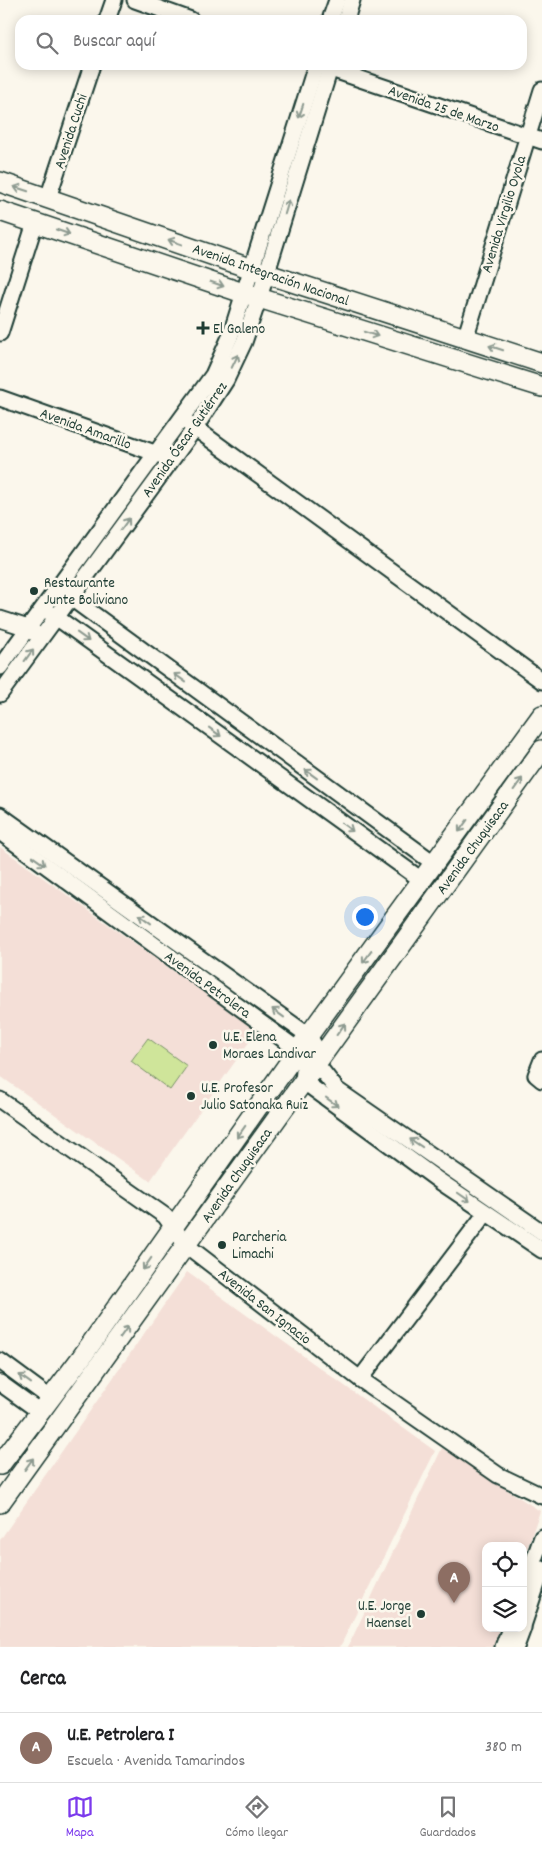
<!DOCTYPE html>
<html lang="es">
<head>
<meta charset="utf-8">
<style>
	body { margin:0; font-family:Dekko,sans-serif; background:#f6f6f6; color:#202124 }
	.controls { position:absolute; right:15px; bottom:15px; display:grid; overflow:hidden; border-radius:10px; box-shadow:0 2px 12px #0003 }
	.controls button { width:45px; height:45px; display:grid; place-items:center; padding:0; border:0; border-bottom:1px solid #e0e0e0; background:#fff; color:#202124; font:25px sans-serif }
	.you { position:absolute; left:364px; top:916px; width:18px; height:18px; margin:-12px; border:4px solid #fff; border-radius:50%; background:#1a73e8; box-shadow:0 0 0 8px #1a73e833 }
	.badge { display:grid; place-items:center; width:32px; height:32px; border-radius:50%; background:#7c3aed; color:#fff; font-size:16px; font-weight:700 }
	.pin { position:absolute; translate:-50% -41px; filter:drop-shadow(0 1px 2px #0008) }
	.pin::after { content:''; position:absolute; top:26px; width:18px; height:15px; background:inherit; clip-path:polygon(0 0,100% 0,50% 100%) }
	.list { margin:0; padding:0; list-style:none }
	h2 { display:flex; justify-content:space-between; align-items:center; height:65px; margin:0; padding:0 20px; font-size:21px }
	h2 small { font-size:16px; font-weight:400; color:#757577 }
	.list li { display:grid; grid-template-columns:32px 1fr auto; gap:15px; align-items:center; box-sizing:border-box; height:70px; padding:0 20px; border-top:1px solid #e0e0e0 }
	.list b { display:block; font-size:19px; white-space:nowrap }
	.list p { margin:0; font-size:16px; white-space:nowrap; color:#757577 }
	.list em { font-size:16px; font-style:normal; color:#757577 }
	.icon { flex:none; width:28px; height:28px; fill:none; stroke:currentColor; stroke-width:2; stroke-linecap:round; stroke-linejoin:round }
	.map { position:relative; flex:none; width:542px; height:1647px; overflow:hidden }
	.search { position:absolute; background:#fff; box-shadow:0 2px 12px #0003; left:15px; right:15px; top:15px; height:55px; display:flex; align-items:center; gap:12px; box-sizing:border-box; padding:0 18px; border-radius:15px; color:#757577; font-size:19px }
	.sheet { height:135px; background:#fff }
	nav { display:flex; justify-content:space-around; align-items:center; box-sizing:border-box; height:70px; border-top:1px solid #e0e0e0; background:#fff; font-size:14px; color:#757577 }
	nav a { display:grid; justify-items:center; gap:2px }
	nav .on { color:#7c3aed }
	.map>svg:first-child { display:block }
	.built { fill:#f4dfd7 }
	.green { fill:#cfe59a; stroke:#779167 }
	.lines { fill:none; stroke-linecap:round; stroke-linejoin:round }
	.minor-casing { stroke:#1f3d34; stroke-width:19 }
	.major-casing { stroke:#1f3d34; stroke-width:22 }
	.minor { stroke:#fbf7ec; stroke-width:15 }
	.major { stroke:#fbf7ec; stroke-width:19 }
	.oneway { stroke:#8d9a90 }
	.poi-dot { fill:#1f3d34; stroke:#fbf7ec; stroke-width:2 }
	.labels { text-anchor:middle; stroke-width:5; stroke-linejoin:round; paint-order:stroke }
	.street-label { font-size:15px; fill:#1f3d34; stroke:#fbf7ec }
	.poi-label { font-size:15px; fill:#1f3d34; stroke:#fbf7ec; text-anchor:start }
</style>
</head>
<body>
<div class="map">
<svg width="542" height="1647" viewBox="0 0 542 1647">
	<rect width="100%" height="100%" fill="#fbf7ec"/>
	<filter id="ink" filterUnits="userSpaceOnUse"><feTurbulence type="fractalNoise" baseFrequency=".02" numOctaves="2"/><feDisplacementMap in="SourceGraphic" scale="10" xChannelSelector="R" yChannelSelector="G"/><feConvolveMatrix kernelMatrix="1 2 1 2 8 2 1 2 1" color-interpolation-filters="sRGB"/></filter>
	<g filter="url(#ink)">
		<!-- built -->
		<g class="built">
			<path d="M0 847 257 1031 150 1181 0 1076Z"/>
			<path d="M187 1272 435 1451 340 1647H0V1540Z"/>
			<path d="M442 1448 540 1511 523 1560V1546H486V1628H499L493 1647H348Z"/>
		</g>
		<!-- green -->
		<path class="green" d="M148 1038 187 1066 170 1090 131 1061Z"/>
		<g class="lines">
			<!-- minor casing -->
			<g class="minor-casing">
				<g id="minor">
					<path d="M135 0 191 20"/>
					<path d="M107 20 114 0"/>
					<path d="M330 20 337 0"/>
					<path d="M346 20 352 0"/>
					<path d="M322 66 542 141"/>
					<path d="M48 198 92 65"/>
					<path d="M0 333 35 223"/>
					<path d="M465 339 542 90"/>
					<path d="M0 398 166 457"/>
					<path d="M188 423 542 681"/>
					<path d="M63 592 435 864"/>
					<path d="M49 612 423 881"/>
					<path d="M0 619 28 628 36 634"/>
					<path d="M0 667 213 375 230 337 316 65"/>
					<path d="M0 694 195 428 226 380 244 342 259 298 331 65"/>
					<path d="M0 815 309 1036 316 1048V1063L337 1090 542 1232"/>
					<path d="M0 832 298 1050 305 1061 303 1081 438 1180 542 1250"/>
					<path d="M542 1060 536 1075 542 1080"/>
					<path d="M0 1100 165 1216 186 1245 360 1379 498 1475 542 1496"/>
					<path d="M0 1361 50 1398"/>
					<path d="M360 1379 486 1213"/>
					<path d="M0 1383 39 1411"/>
					<path d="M523 1590 542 1537"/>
					<path d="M523 1626 542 1569"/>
					<path d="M503 1647 510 1628"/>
					<path d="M516 1647 523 1628"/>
				</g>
			</g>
			<!-- major casing -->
			<g class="major-casing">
				<g id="major">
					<path d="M0 182 252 269 542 363"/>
					<path d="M0 211 243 293 542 387"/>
					<path d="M0 1465 81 1358 298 1050 542 715"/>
					<path d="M0 1503 542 750"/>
				</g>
			</g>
			<!-- minor -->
			<use href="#minor" class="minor"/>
			<!-- major -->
			<use href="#major" class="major"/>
		</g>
		<!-- one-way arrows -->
		<defs><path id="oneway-shaft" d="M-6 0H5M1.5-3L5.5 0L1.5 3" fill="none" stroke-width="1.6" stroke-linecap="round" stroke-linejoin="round" transform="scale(1.25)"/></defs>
		<g class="oneway">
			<use href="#oneway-shaft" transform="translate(301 111) rotate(108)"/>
			<use href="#oneway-shaft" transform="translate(21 189) rotate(-162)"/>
			<use href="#oneway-shaft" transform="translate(287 207) rotate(-73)"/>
			<use href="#oneway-shaft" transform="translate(63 232) rotate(19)"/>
			<use href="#oneway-shaft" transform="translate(175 242) rotate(-161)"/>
			<use href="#oneway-shaft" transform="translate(217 284) rotate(19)"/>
			<use href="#oneway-shaft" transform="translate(371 334) rotate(18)"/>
			<use href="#oneway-shaft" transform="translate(496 348) rotate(-162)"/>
			<use href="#oneway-shaft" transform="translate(235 361) rotate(-64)"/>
			<use href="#oneway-shaft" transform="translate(125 524) rotate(-54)"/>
			<use href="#oneway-shaft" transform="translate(83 637) rotate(36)"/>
			<use href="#oneway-shaft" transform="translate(29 655) rotate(-54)"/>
			<use href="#oneway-shaft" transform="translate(180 678) rotate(-144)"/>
			<use href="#oneway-shaft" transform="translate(215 732) rotate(36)"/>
			<use href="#oneway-shaft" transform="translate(311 774) rotate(-144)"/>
			<use href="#oneway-shaft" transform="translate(518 784) rotate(-54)"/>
			<use href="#oneway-shaft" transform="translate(463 826) rotate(126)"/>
			<use href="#oneway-shaft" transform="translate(347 827) rotate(36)"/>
			<use href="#oneway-shaft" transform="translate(39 861) rotate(36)"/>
			<use href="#oneway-shaft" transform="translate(145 919) rotate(-144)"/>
			<use href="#oneway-shaft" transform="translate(367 957) rotate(126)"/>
			<use href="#oneway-shaft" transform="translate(278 1013) rotate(-144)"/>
			<use href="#oneway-shaft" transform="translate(341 1029) rotate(-54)"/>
			<use href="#oneway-shaft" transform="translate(332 1102) rotate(36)"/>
			<use href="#oneway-shaft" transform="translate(241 1132) rotate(125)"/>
			<use href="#oneway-shaft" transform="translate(416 1143) rotate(-146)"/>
			<use href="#oneway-shaft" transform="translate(464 1197) rotate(35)"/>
			<use href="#oneway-shaft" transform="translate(147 1264) rotate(125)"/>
			<use href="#oneway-shaft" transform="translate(124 1332) rotate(-54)"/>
			<use href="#oneway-shaft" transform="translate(25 1379) rotate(-144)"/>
			<use href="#oneway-shaft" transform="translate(29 1464) rotate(-54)"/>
		</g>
	</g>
	<!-- markers -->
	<g class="poi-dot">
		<path d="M200.5 320.5h5v5h5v5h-5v5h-5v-5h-5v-5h5z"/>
		<circle cx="34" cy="591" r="5"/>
		<circle cx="213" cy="1045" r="5"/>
		<circle cx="191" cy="1096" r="5"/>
		<circle cx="222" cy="1245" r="5"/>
		<circle cx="421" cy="1614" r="5"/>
	</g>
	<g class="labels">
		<!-- street labels -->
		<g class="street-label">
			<text transform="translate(444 108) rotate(19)" y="5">Avenida 25 de Marzo</text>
			<text transform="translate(70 131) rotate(-72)" y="5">Avenida Cuchi</text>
			<text transform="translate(503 214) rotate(-73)" y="5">Avenida Virgilio Oyola</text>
			<text transform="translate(271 274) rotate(19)" y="5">Avenida Integración Nacional</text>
			<text transform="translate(86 428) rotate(20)" y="5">Avenida Amarillo</text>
			<text transform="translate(184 439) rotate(-55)" y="5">Avenida Óscar Gutiérrez</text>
			<text transform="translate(472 847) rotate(-54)" y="5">Avenida Chuquisaca</text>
			<text transform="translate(208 984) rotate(36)" y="5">Avenida Petrolera</text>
			<text transform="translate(236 1175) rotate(-55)" y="5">Avenida Chuquisaca</text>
			<text transform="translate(265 1306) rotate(38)" y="5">Avenida San Ignacio</text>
		</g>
		<!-- poi labels -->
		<g class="poi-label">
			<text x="213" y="333">El Galeno</text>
			<text x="44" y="587">Restaurante<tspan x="44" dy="17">Junte Boliviano</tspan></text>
			<text x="223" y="1041">U.E. Elena<tspan x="223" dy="17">Moraes Landivar</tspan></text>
			<text x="201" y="1092">U.E. Profesor<tspan x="201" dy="17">Julio Satonaka Ruiz</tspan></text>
			<text x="232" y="1241">Parcheria<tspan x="232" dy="17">Limachi</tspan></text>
			<text x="411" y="1610" text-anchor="end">U.E. Jorge<tspan x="411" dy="17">Haensel</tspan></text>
		</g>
	</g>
</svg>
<div class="controls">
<button><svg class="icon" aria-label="locate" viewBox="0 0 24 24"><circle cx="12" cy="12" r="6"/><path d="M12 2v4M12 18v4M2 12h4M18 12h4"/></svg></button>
<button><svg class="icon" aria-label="layers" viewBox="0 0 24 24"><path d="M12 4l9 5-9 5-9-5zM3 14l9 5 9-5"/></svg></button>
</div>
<div class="you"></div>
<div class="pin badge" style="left:454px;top:1603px;background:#8d6e63">A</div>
<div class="search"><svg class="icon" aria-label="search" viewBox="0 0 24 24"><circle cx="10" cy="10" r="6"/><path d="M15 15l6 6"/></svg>Buscar aquí</div>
</div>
<section class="sheet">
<h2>Cerca<small></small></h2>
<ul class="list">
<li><span class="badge" style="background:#8d6e63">A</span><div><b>U.E. Petrolera I</b><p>Escuela · Avenida Tamarindos</p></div><em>380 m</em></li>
</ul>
</section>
<nav>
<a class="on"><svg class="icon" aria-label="map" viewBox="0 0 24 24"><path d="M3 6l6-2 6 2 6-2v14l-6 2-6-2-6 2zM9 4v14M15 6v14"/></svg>Mapa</a>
<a><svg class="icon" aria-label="directions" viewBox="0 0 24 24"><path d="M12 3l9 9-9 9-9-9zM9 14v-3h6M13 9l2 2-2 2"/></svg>Cómo llegar</a>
<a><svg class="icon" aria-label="saved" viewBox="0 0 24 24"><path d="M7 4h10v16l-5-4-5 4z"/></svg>Guardados</a>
</nav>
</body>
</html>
